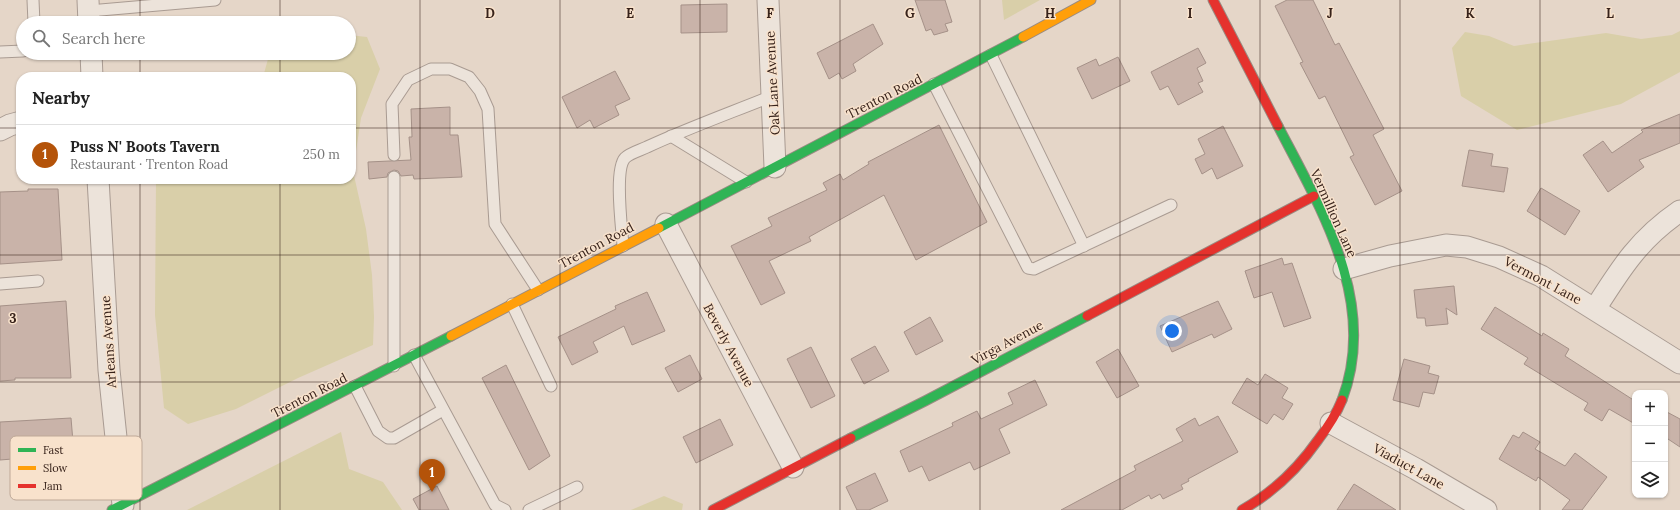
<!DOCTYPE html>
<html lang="en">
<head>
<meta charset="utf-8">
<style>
	body { margin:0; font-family:Lora,serif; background:#f2f2f2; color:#222 }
	.controls { position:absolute; right:12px; bottom:12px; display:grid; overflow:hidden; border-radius:8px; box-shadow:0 1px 3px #0004 }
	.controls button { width:36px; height:36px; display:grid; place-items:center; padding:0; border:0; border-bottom:1px solid #e0e0e0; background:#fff; color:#222; font:20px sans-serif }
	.you { position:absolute; left:1172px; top:331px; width:14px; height:14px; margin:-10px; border:3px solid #fff; border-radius:50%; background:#1a73e8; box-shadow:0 0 0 6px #1a73e833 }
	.badge { display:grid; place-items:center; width:26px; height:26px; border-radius:50%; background:#b45309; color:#fff; font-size:13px; font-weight:700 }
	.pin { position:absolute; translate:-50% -33px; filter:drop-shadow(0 1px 2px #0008) }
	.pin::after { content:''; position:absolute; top:21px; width:14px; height:12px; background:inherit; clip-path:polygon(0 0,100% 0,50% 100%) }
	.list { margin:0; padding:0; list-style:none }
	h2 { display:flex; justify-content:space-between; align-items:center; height:52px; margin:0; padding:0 16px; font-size:17px }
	h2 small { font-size:13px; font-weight:400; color:#767676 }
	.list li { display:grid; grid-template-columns:26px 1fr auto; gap:12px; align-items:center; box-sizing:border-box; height:60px; padding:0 16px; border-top:1px solid #e0e0e0 }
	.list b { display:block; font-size:15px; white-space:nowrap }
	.list p { margin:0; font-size:13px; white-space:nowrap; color:#767676 }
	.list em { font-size:13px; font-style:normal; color:#767676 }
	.icon { flex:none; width:22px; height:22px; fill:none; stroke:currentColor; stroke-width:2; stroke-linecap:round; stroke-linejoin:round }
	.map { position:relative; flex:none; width:1680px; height:510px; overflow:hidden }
	.search { position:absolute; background:#fff; box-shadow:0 1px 3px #0004; left:16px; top:16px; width:340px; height:44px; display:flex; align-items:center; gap:10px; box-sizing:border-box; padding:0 14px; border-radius:22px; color:#767676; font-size:15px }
	.panel { position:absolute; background:#fff; box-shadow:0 1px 3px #0004; left:16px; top:72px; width:340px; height:112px; border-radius:16px }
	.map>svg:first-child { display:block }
	.green { fill:#d9cfa9 }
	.building { fill:#c9b3a9; stroke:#a59188 }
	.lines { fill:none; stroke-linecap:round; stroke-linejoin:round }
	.lane-casing { stroke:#a99b92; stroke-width:13 }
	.street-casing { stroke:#a99b92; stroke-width:23 }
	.fast-casing { stroke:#998b82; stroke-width:11 }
	.slow-casing { stroke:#998b82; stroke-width:11 }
	.jam-casing { stroke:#998b82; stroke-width:11 }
	.lane { stroke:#ece3da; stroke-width:11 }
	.street { stroke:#ece3da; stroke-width:21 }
	.fast { stroke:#30b455; stroke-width:9 }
	.slow { stroke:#ff9f0a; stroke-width:9 }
	.jam { stroke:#e5322d; stroke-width:9 }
	.grid { fill:none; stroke:#37221a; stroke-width:1; stroke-opacity:0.55 }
	.labels { text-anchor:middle; stroke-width:3; stroke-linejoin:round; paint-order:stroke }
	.street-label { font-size:13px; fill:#37221a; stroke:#f8e2cc }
	.key { fill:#f8e2cc; stroke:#bea897; stroke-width:1 }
	.key-label { font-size:11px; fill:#37221a }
	.grid-label { font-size:13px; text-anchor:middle; font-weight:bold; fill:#37221a; stroke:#f8e2cc; stroke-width:3; stroke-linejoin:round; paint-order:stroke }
</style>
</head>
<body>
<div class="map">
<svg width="1680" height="510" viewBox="0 0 1680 510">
	<rect width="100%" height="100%" fill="#e5d6c8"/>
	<!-- green -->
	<g class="green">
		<path d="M1002 0H1040L1004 20Z"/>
		<path d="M1680 31V72L1621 104 1517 130 1461 96 1452 48 1465 32 1489 36 1514 46 1606 33 1641 39 1672 35Z"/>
		<path d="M349 35 367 37 380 69 361 118 353 171 366 229 372 275 374 317 373 345 298 378 236 409 188 424 164 408 155 315 156 179H351V77H263L268 59 280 53H349Z"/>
		<path d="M341 432 349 469 383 482 402 510H187Z"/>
		<path d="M664 496 683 504 682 510H631Z"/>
	</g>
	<!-- building -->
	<g class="building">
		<path d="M915 0H945L952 22 945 24 948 31 934 35 931 29 926 31Z"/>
		<path d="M1287 0H1313L1335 45 1339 43 1384 129 1373 135 1402 191 1375 205 1350 157 1354 155 1325 96 1319 99 1300 63 1303 62 1275 6Z"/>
		<path d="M727 4V32L681 33V5Z"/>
		<path d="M873 24 883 44 853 64 856 71 842 79 839 73 829 79 817 53Z"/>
		<path d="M1198 48 1206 63 1197 68 1203 81 1198 83 1203 92 1178 105 1168 86 1160 90 1151 72Z"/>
		<path d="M1118 57 1130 81 1092 99 1077 68 1096 59 1099 66Z"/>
		<path d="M615 71 630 99 615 106 619 115 594 128 590 120 577 128 562 97Z"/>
		<path d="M450 107V135H458L462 177 414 179 413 175 401 176 398 171 394 170 388 173 387 177 369 179 368 162 411 160 409 137H412L411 109Z"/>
		<path d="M1680 114V143L1639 160 1644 167 1608 192 1583 155 1603 141 1612 153 1643 132 1641 130Z"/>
		<path d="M939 125 987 222 916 260 884 195 809 237 811 241 769 261 785 293 761 305 731 246 772 226 768 218 827 190 823 183 840 174 843 180 869 164 868 162Z"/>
		<path d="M1223 126 1243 166 1217 179 1212 168 1202 174 1195 159 1205 154 1198 139Z"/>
		<path d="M1469 150 1493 154 1491 166 1508 168 1504 192 1462 186Z"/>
		<path d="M1541 188 1580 211 1565 235 1527 211Z"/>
		<path d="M28 189H58L62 260 0 264V192L28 191Z"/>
		<path d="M1282 258 1284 265 1292 263 1311 318 1284 327 1272 292 1254 298 1245 271Z"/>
		<path d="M1454 286 1457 315 1446 308 1448 324 1426 326 1425 318H1417L1414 290Z"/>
		<path d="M647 292 665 331 632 345 624 326 593 342 598 352 572 365 558 337 616 309 615 306Z"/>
		<path d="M66 301 71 378H15V380L0 381V306Z"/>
		<path d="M1218 301 1232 329 1214 338 1212 334 1172 352 1160 326Z"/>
		<path d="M1495 307 1542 336 1543 333 1569 349 1565 356 1635 401V424L1609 409 1602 421 1584 410 1588 403 1524 364 1528 358 1481 329Z"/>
		<path d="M930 317 943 341 916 355 904 332Z"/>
		<path d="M875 346 889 371 864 384 851 359Z"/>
		<path d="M811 347 835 396 811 408 787 359Z"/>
		<path d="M1118 349 1139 386 1117 398 1096 362Z"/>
		<path d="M690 355 702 379 678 392 665 368Z"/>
		<path d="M1404 359 1430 366 1428 373 1439 376 1434 394 1423 392 1419 407 1393 400Z"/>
		<path d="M506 365 550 456 529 470 482 378Z"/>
		<path d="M1265 374 1288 388 1282 398 1293 404 1283 420 1274 414 1267 424 1232 403 1247 378 1258 385Z"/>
		<path d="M1035 380 1047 405 999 429 1010 453 974 470 970 462 929 481 922 466 909 472 900 451 953 426 952 423 977 411 981 419 1013 404 1008 393Z"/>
		<path d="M1665 411 1680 419V447L1665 437Z"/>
		<path d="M1218 416 1238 452 1188 479 1189 481 1181 485 1183 489 1163 499 1160 494 1151 499 1149 495 1122 510H1061L1136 470 1134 466 1183 441 1176 429 1195 418 1199 426Z"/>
		<path d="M71 418 74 454 0 460V422Z"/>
		<path d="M720 419 733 445 696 463 683 437Z"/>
		<path d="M1523 432 1540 442 1535 449 1565 466 1575 453 1607 477 1582 510H1562L1570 500 1538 477 1536 481 1499 459 1513 435 1519 438Z"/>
		<path d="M875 473 888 501 869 510H857L846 487Z"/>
		<path d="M1354 484 1396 510H1337Z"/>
		<path d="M437 486 449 510H419L413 499Z"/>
	</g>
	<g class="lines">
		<!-- lane casing -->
		<g class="lane-casing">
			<g id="lane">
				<path d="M33 0 34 23"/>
				<path d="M89 11 215 0"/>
				<path d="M0 52 23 51"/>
				<path d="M991 55 1084 246"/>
				<path d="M934 84 1028 268 1034 269 1171 205"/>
				<path d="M671 136 746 182"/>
				<path d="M394 155 392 104 408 80 431 69H450L469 77 480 91 488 109 495 224 538 290"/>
				<path d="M394 177V366"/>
				<path d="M623 246C622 229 614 170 625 158 630 153 641 150 647 147 688 128 730 113 772 96"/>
				<path d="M0 284 38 281"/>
				<path d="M512 304 551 386"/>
				<path d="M414 355 495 505 505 510"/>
				<path d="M355 386 378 431 388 438H394L443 410"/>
				<path d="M529 510 577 487"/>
			</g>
		</g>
		<!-- street casing -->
		<g class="street-casing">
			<g id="street">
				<path d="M88 0 89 23"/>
				<path d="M768 0 775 167"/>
				<path d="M91 53 92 77"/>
				<path d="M0 130 10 125 21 122"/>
				<path d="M98 179 109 370 123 505"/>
				<path d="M666 224 793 467"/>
				<path d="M1344 269 1390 256 1446 245 1467 247 1499 257 1541 276 1680 363"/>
				<path d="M1595 309C1621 268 1639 239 1680 211"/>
				<path d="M1331 423 1416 469 1486 510"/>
			</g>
		</g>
		<!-- fast casing -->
		<g class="fast-casing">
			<g id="fast">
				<path d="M1278 126C1321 209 1379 303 1342 400"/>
				<path d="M659 228 1023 37"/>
				<path d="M851 438 925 401 1087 316"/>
				<path d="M112 510 451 336"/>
			</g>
		</g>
		<!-- slow casing -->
		<g class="slow-casing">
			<g id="slow">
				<path d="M1023 37 1091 0"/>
				<path d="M451 336 659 228"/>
			</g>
		</g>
		<!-- jam casing -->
		<g class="jam-casing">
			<g id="jam">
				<path d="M1213 0 1278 126"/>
				<path d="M1087 316 1314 196"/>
				<path d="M713 510 851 438"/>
				<path d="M1242 510C1274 492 1297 470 1318 440 1328 427 1336 415 1342 400"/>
			</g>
		</g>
		<!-- lane -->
		<use href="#lane" class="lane"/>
		<!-- street -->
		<use href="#street" class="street"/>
		<!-- fast -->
		<use href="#fast" class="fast"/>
		<!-- slow -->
		<use href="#slow" class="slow"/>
		<!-- jam -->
		<use href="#jam" class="jam"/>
	</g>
	<!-- grid -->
	<path class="grid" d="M140 0V23M280 0V23M420 0V510M560 0V510M700 0V510M840 0V510M980 0V510M1120 0V510M1260 0V510M1400 0V510M1540 0V510M140 53V77M280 53V77M0 128H21M351 128H1680M140 179V510M280 179V510M0 255H1680M0 382H1680"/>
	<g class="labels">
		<!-- street labels -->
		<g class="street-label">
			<text transform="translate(772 83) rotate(-93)" y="5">Oak Lane Avenue</text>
			<text transform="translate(884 96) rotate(-27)" y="5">Trenton Road</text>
			<text transform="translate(1334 213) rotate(66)" y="5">Vermillion Lane</text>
			<text transform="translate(596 245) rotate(-28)" y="5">Trenton Road</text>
			<text transform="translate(1543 280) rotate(28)" y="5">Vermont Lane</text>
			<text transform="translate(108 342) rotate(-94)" y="5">Arleans Avenue</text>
			<text transform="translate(1007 342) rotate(-28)" y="5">Virga Avenue</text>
			<text transform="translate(729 345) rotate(62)" y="5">Beverly Avenue</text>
			<text transform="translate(309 395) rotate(-27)" y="5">Trenton Road</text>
			<text transform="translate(1409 466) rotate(29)" y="5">Viaduct Lane</text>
		</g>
	</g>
	<!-- legend -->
	<rect x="10" y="436" width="132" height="64" rx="6" class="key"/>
	<rect x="18" y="448" width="18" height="4" fill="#30b455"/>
	<rect x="18" y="466" width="18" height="4" fill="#ff9f0a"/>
	<rect x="18" y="484" width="18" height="4" fill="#e5322d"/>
	<g class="key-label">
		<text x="43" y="454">Fast</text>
		<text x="43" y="472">Slow</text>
		<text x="43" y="490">Jam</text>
	</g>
	<g class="grid-label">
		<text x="490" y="18">D</text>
		<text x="630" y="18">E</text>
		<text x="770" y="18">F</text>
		<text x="910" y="18">G</text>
		<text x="1050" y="18">H</text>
		<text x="1190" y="18">I</text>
		<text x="1330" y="18">J</text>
		<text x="1470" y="18">K</text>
		<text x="1610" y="18">L</text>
		<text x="13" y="323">3</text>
	</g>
</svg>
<div class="controls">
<button>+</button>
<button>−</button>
<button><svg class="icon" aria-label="layers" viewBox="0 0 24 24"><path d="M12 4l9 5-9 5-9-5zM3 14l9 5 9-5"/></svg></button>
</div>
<div class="you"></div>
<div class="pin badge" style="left:432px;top:492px">1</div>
<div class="search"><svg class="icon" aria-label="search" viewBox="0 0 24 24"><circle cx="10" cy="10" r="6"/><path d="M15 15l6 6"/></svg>Search here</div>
<section class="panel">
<h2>Nearby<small></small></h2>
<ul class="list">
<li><span class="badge">1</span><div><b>Puss N' Boots Tavern</b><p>Restaurant · Trenton Road</p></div><em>250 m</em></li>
</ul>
</section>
</div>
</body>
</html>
